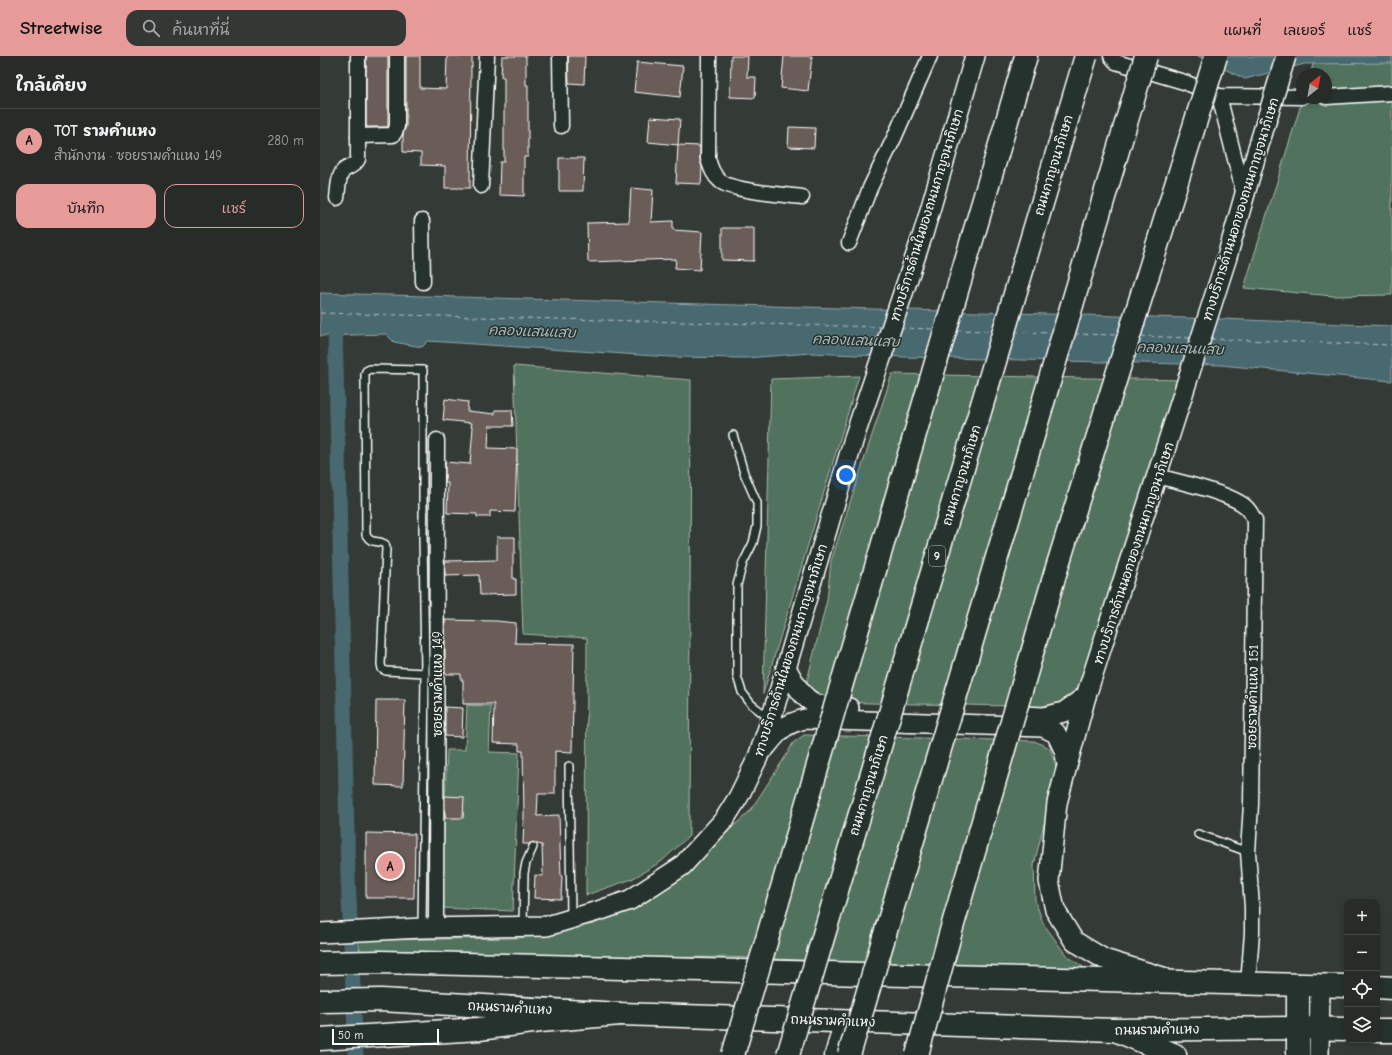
<!DOCTYPE html>
<html lang="th">
<head>
<meta charset="utf-8">
<style>
	body { margin:0; font-family:"Comic Neue","Playpen Sans Thai",sans-serif; background:#333834; color:#f1f3f6 }
	.controls { position:absolute; right:12px; bottom:12px; display:grid; overflow:hidden; border-radius:8px; box-shadow:0 2px 6px #0003 }
	.controls button { width:36px; height:36px; display:grid; place-items:center; padding:0; border:0; border-bottom:1px solid #434845; background:#272c28; color:#f1f3f6; font:20px sans-serif }
	.compass { position:absolute; left:976px; top:12px; width:36px; height:36px; border-radius:50%; background:#272c28; box-shadow:0 2px 6px #0003; rotate:31deg }
	.scale { position:absolute; left:12px; bottom:10px; width:107px; box-sizing:border-box; padding-left:4px; border:2px solid #fff; border-top:0; font-size:11px; line-height:14px; white-space:nowrap; color:#fff; -webkit-text-stroke:3px #26332d; paint-order:stroke }
	.you { position:absolute; left:526px; top:419px; width:14px; height:14px; margin:-10px; border:3px solid #fff; border-radius:50%; background:#1a73e8; box-shadow:0 0 0 6px #1a73e833 }
	.badge { display:grid; place-items:center; width:26px; height:26px; border-radius:50%; background:#e69b98; color:#111; font-size:13px; font-weight:700 }
	.pin { position:absolute; translate:-50% -50%; border:2px solid #fff; box-shadow:0 1px 4px #0006 }
	.list { margin:0; padding:0; list-style:none }
	h2 { display:flex; justify-content:space-between; align-items:center; height:52px; margin:0; padding:0 16px; font-size:17px }
	h2 small { font-size:13px; font-weight:400; color:#a4a7a8 }
	.list li { display:grid; grid-template-columns:26px 1fr auto; gap:12px; align-items:center; box-sizing:border-box; height:64px; padding:0 16px; border-top:1px solid #434845 }
	.list b { display:block; font-size:15px; white-space:nowrap }
	.list p { margin:0; font-size:13px; white-space:nowrap; color:#a4a7a8 }
	.list em { font-size:13px; font-style:normal; color:#a4a7a8 }
	.actions { display:flex; gap:8px; padding:12px 16px }
	.actions a { flex:1; padding:9px 0; border:1px solid #e69b98; border-radius:12px; text-align:center; font-size:14px; color:#e69b98 }
	.actions .main { background:#e69b98; color:#111 }
	.icon { flex:none; width:22px; height:22px; fill:none; stroke:currentColor; stroke-width:2; stroke-linecap:round; stroke-linejoin:round }
	.map { position:relative; flex:none; width:1072px; height:999px; overflow:hidden }
	header { display:flex; align-items:center; gap:24px; box-sizing:border-box; height:56px; padding:0 20px; background:#e69b98; color:#111 }
	header strong { font-size:19px }
	nav { display:flex; gap:22px; margin-inline-start:auto; font-size:14px }
	.search { width:280px; height:36px; background:#333834; display:flex; align-items:center; gap:10px; box-sizing:border-box; padding:0 14px; border-radius:12px; color:#a4a7a8; font-size:15px }
	main { display:flex }
	aside { flex:1; background:#272c28 }
	.map>svg:first-child { display:block }
	.green { fill:#51725c; stroke:#a8b8ae }
	.water { fill:#4a6971; stroke:#92a5aa }
	.lines { fill:none; stroke-linecap:round; stroke-linejoin:round }
	.canal { stroke:#4a6971; stroke-width:15 }
	.ferry { stroke:#aebcbf; stroke-width:1; stroke-dasharray:5 4; stroke-linecap:butt }
	.building { fill:#6a5d58; stroke:#fff }
	.service-casing { stroke:#fff; stroke-width:10 }
	.minor-casing { stroke:#fff; stroke-width:17 }
	.secondary-casing { stroke:#fff; stroke-width:22 }
	.primary-casing { stroke:#fff; stroke-width:25 }
	.motorway-casing { stroke:#fff; stroke-width:25 }
	.service { stroke:#26332d; stroke-width:7 }
	.minor { stroke:#26332d; stroke-width:14 }
	.secondary { stroke:#26332d; stroke-width:19 }
	.primary { stroke:#26332d; stroke-width:22 }
	.motorway { stroke:#26332d; stroke-width:22 }
	.secondary-bridge-casing { stroke:#fff; stroke-width:22; stroke-linecap:butt }
	.motorway-bridge-casing { stroke:#fff; stroke-width:25; stroke-linecap:butt }
	.secondary-bridge { stroke:#26332d; stroke-width:19 }
	.motorway-bridge { stroke:#26332d; stroke-width:22 }
	.labels { text-anchor:middle; stroke-width:3; stroke-linejoin:round; paint-order:stroke }
	.shield { fill:#26332d; stroke:#bec2c0; stroke-width:1 }
	.shield-label { font-size:12px; font-weight:bold; fill:#fff }
	.street-label { font-size:13px; fill:#fff; stroke:#26332d }
	.water-label { font-size:14px; font-style:italic; fill:#aebcbf; stroke:#26332d }
</style>
</head>
<body>
<header>
<strong>Streetwise</strong>
<div class="search"><svg class="icon" aria-label="search" viewBox="0 0 24 24"><circle cx="10" cy="10" r="6"/><path d="M15 15l6 6"/></svg>ค้นหาที่นี่</div>
<nav><a>แผนที่</a><a>เลเยอร์</a><a>แชร์</a></nav>
</header>
<main>
<aside>
<h2>ใกล้เคียง<small></small></h2>
<ul class="list">
<li><span class="badge">A</span><div><b>TOT รามคำแหง</b><p>สำนักงาน · ซอยรามคำแหง 149</p></div><em>280 m</em></li>
</ul>
<div class="actions"><a class="main">บันทึก</a><a>แชร์</a></div>
</aside>
<div class="map">
<svg width="1072" height="999" viewBox="0 0 1072 999">
	<rect width="100%" height="100%" fill="#343b36"/>
	<filter id="ink" filterUnits="userSpaceOnUse"><feTurbulence type="fractalNoise" baseFrequency=".025" numOctaves="2"/><feDisplacementMap in="SourceGraphic" scale="8" xChannelSelector="R" yChannelSelector="G"/><feConvolveMatrix kernelMatrix="1 2 1 2 8 2 1 2 1" color-interpolation-filters="sRGB"/></filter>
	<g filter="url(#ink)">
		<!-- green -->
		<g class="green">
			<path d="M996 0H1072V239L1013 240 924 232 983 42H1006V18H990Z"/>
			<path d="M194 310 371 324 369 780 342 805 312 823 266 839 267 582 203 578Z"/>
			<path d="M572 318 862 324 760 637 737 651 505 646 492 638 487 625 507 544 511 505Z"/>
			<path d="M539 320 443 638 451 323Z"/>
			<path d="M147 649 171 650 169 696 199 697 193 855 121 852 127 694H145Z"/>
			<path d="M484 679 714 685 730 692 737 714 714 809 715 844 723 867 746 899 770 916 406 901 216 903 40 897 38 884 198 882 274 868 333 840 366 814 430 755 467 698 473 687Z"/>
		</g>
		<!-- water -->
		<g class="water">
			<path d="M878 0H1072V7L985 8 925 23Z"/>
			<path d="M0 237 901 263 1072 270V325L900 309 585 301 491 297 425 302 350 301 108 285 102 291 74 286 66 278 0 280Z"/>
		</g>
		<g class="lines">
			<!-- canal -->
			<path class="canal" d="M15 270 28 820 36 999"/>
			<!-- ferry -->
			<g class="ferry">
				<path d="M0 257 561 271"/>
				<path d="M580 272 615 273"/>
				<path d="M636 274 673 275"/>
				<path d="M694 276 733 277"/>
				<path d="M754 278 797 279"/>
				<path d="M820 280 871 282"/>
				<path d="M890 283 1072 289"/>
			</g>
		</g>
		<!-- building -->
		<g class="building">
			<rect x="46" y="0" width="22" height="71"/>
			<path d="M86 0H100V32L126 33 127 0H152V11H151L150 132H125V110L101 109V97L83 96V78L86 70Z"/>
			<path d="M182 0H206V29H208V101H204V140L179 139 180 106H184V21H181Z"/>
			<path d="M248 0H265L264 28 249 27Z"/>
			<path d="M411 0H428L427 21H436L435 42 410 41Z"/>
			<path d="M464 0H492L488 35 461 32Z"/>
			<path d="M317 6 363 10 360 41 314 36Z"/>
			<path d="M330 61 360 63 358 89 380 90V103L382 111 381 128 356 127 358 89 328 86Z"/>
			<path d="M469 71 495 72 494 92 468 91Z"/>
			<path d="M239 102H264L263 135H239Z"/>
			<path d="M311 132 333 134 331 166 353 165V174L382 176 380 214 355 212 356 203 268 206 267 167 309 166Z"/>
			<path d="M402 172H434V205L402 204Z"/>
			<path d="M125 343 148 346 147 355 175 358V354H192L193 370H169L168 392 197 393 195 456 170 455V461H157V458L127 457 128 427H125V406L150 408 153 371H151L152 367 123 364Z"/>
			<path d="M177 481H195V497H193V523H196V538L160 539 159 519 125 520V505L177 504Z"/>
			<path d="M125 564 176 565 196 567 195 587 254 588 252 696 235 695V738H218L217 760 239 759 241 820H242L241 843 214 842 215 819 223 820 222 789 217 788 213 786 209 788H203L204 759 203 695H199V688L173 687 174 648H143V624H141V618H125Z"/>
			<path d="M56 644H85L83 730 55 729Z"/>
			<path d="M125 651 143 652 142 681 125 680Z"/>
			<path d="M125 740 144 741 143 762H125Z"/>
			<path d="M46 777 95 778 94 842H46Z"/>
		</g>
		<g class="lines">
			<!-- service casing -->
			<g class="service-casing">
				<g id="service">
					<path d="M413 379 424 417 437 447V470L433 487 423 507 417 529V620L422 636 431 648 449 662"/>
					<path d="M249 710 251 861"/>
					<path d="M878 778 928 796"/>
					<path d="M203 870 204 817 206 807 213 791"/>
					<path d="M102 872 105 617 103 480V314L50 313 46 315 45 318 46 479C52 489 56 483 65 488L66 492 61 608 62 613 66 615 105 617"/>
				</g>
			</g>
			<!-- minor casing -->
			<g class="minor-casing">
				<g id="minor">
					<path d="M240 0 241 70"/>
					<path d="M389 0 388 103C391 112 393 119 400 125 411 135 465 139 482 141"/>
					<path d="M791 0 796 6 864 26 899 40 982 41"/>
					<path d="M899 40 924 139"/>
					<path d="M1006 41 1072 37"/>
					<path d="M38 80 73 79 75 76 77 70V0"/>
					<path d="M161 130 167 0"/>
					<path d="M17 142C18 135 18 119 24 114 30 110 35 110 38 103V0"/>
					<path d="M102 165 103 226"/>
					<path d="M529 187 550 132 575 80 610 0"/>
					<path d="M837 420C859 426 911 437 926 451 930 454 932 460 935 464L931 748 928 796 932 851V877L928 928"/>
					<path d="M116 872 117 384"/>
					<path d="M512 999 522 964"/>
				</g>
			</g>
			<!-- secondary casing -->
			<g class="secondary-casing">
				<g id="secondary">
					<path d="M466 612C475 627 484 648 504 650 512 651 520 651 529 652"/>
					<path d="M703 660 724 661 744 656 766 640"/>
					<path d="M445 692C458 676 463 668 485 663L723 671 736 677 744 694 747 707"/>
					<path d="M0 877 102 872 227 870 281 854 310 844 362 810 404 764 419 740 438 701 451 663 535 379 603 178 655 0"/>
					<path d="M843 921 784 903 754 885 735 854 729 825 737 747 766 640 907 201 938 92"/>
					<path d="M999 999 1000 929"/>
				</g>
			</g>
			<!-- primary casing -->
			<g class="primary-casing">
				<g id="primary">
					<path d="M0 907 60 906 1027 930"/>
					<path d="M1057 931 1072 932"/>
					<path d="M0 945 61 944 300 958 795 974 978 972 1027 973"/>
					<path d="M1057 975H1072"/>
				</g>
			</g>
			<!-- motorway casing -->
			<g class="motorway-casing">
				<g id="motorway">
					<path d="M619 296 706 0"/>
					<path d="M795 974 855 999"/>
					<path d="M0 983 159 973 220 965 300 958"/>
					<path d="M978 999V929"/>
				</g>
			</g>
			<!-- service -->
			<use href="#service" class="service"/>
			<!-- minor -->
			<use href="#minor" class="minor"/>
			<!-- secondary -->
			<use href="#secondary" class="secondary"/>
			<!-- primary -->
			<use href="#primary" class="primary"/>
			<!-- motorway -->
			<use href="#motorway" class="motorway"/>
			<!-- secondary-bridge casing -->
			<g class="secondary-bridge-casing">
				<path id="secondary-bridge" d="M938 92 966 0"/>
			</g>
			<!-- motorway-bridge casing -->
			<g class="motorway-bridge-casing">
				<g id="motorway-bridge">
					<path d="M413 999 619 296"/>
					<path d="M468 999 766 0"/>
					<path d="M529 999 826 0"/>
					<path d="M597 999 631 875 735 518 896 0"/>
				</g>
			</g>
			<!-- secondary-bridge -->
			<use href="#secondary-bridge" class="secondary-bridge"/>
			<!-- motorway-bridge -->
			<use href="#motorway-bridge" class="motorway-bridge"/>
		</g>
	</g>
	<g class="labels">
		<!-- shield labels -->
		<rect class="shield" x="609" y="490" width="16" height="20" rx="3"/>
		<g class="shield-label">
			<text x="617" y="504">9</text>
		</g>
		<!-- street labels -->
		<g class="street-label">
			<text transform="translate(733 109) rotate(-73)" y="5">ถนนกาญจนาภิเษก</text>
			<text transform="translate(920 153) rotate(-73)" y="5">ทางบริการด้านนอกของถนนกาญจนาภิเษก</text>
			<text transform="translate(606 159) rotate(-73)" y="5">ทางบริการด้านในของถนนกาญจนาภิเษก</text>
			<text transform="translate(641 419) rotate(-73)" y="5">ถนนกาญจนาภิเษก</text>
			<text transform="translate(813 497) rotate(-72)" y="5">ทางบริการด้านนอกของถนนกาญจนาภิเษก</text>
			<text transform="translate(470 594) rotate(-73)" y="5">ทางบริการด้านในของถนนกาญจนาภิเษก</text>
			<text transform="translate(117 628) rotate(-90)" y="5">ซอยรามคำแหง 149</text>
			<text transform="translate(932 641) rotate(-89)" y="5">ซอยรามคำแหง 151</text>
			<text transform="translate(548 729) rotate(-73)" y="5">ถนนกาญจนาภิเษก</text>
			<text transform="translate(190 951) rotate(3)" y="5">ถนนรามคำแหง</text>
			<text transform="translate(513 964) rotate(2)" y="5">ถนนรามคำแหง</text>
			<text transform="translate(837 973) rotate(-1)" y="5">ถนนรามคำแหง</text>
		</g>
		<!-- water labels -->
		<g class="water-label">
			<text transform="translate(212 275) rotate(2)" y="5">คลองแสนแสบ</text>
			<text transform="translate(536 284) rotate(2)" y="5">คลองแสนแสบ</text>
			<text transform="translate(860 292) rotate(2)" y="5">คลองแสนแสบ</text>
		</g>
	</g>
</svg>
<div class="controls">
<button>+</button>
<button>−</button>
<button><svg class="icon" aria-label="locate" viewBox="0 0 24 24"><circle cx="12" cy="12" r="6"/><path d="M12 2v4M12 18v4M2 12h4M18 12h4"/></svg></button>
<button><svg class="icon" aria-label="layers" viewBox="0 0 24 24"><path d="M12 4l9 5-9 5-9-5zM3 14l9 5 9-5"/></svg></button>
</div>
<svg class="compass" viewBox="-18 -18 36 36"><path d="M0-13l5 13h-10z" fill="#e53935"/><path d="M0 13l5-13h-10z" fill="#a4a7a8"/></svg>
<div class="scale">50 m</div>
<div class="you"></div>
<div class="pin badge" style="left:70px;top:810px">A</div>
</div>
</main>
</body>
</html>
